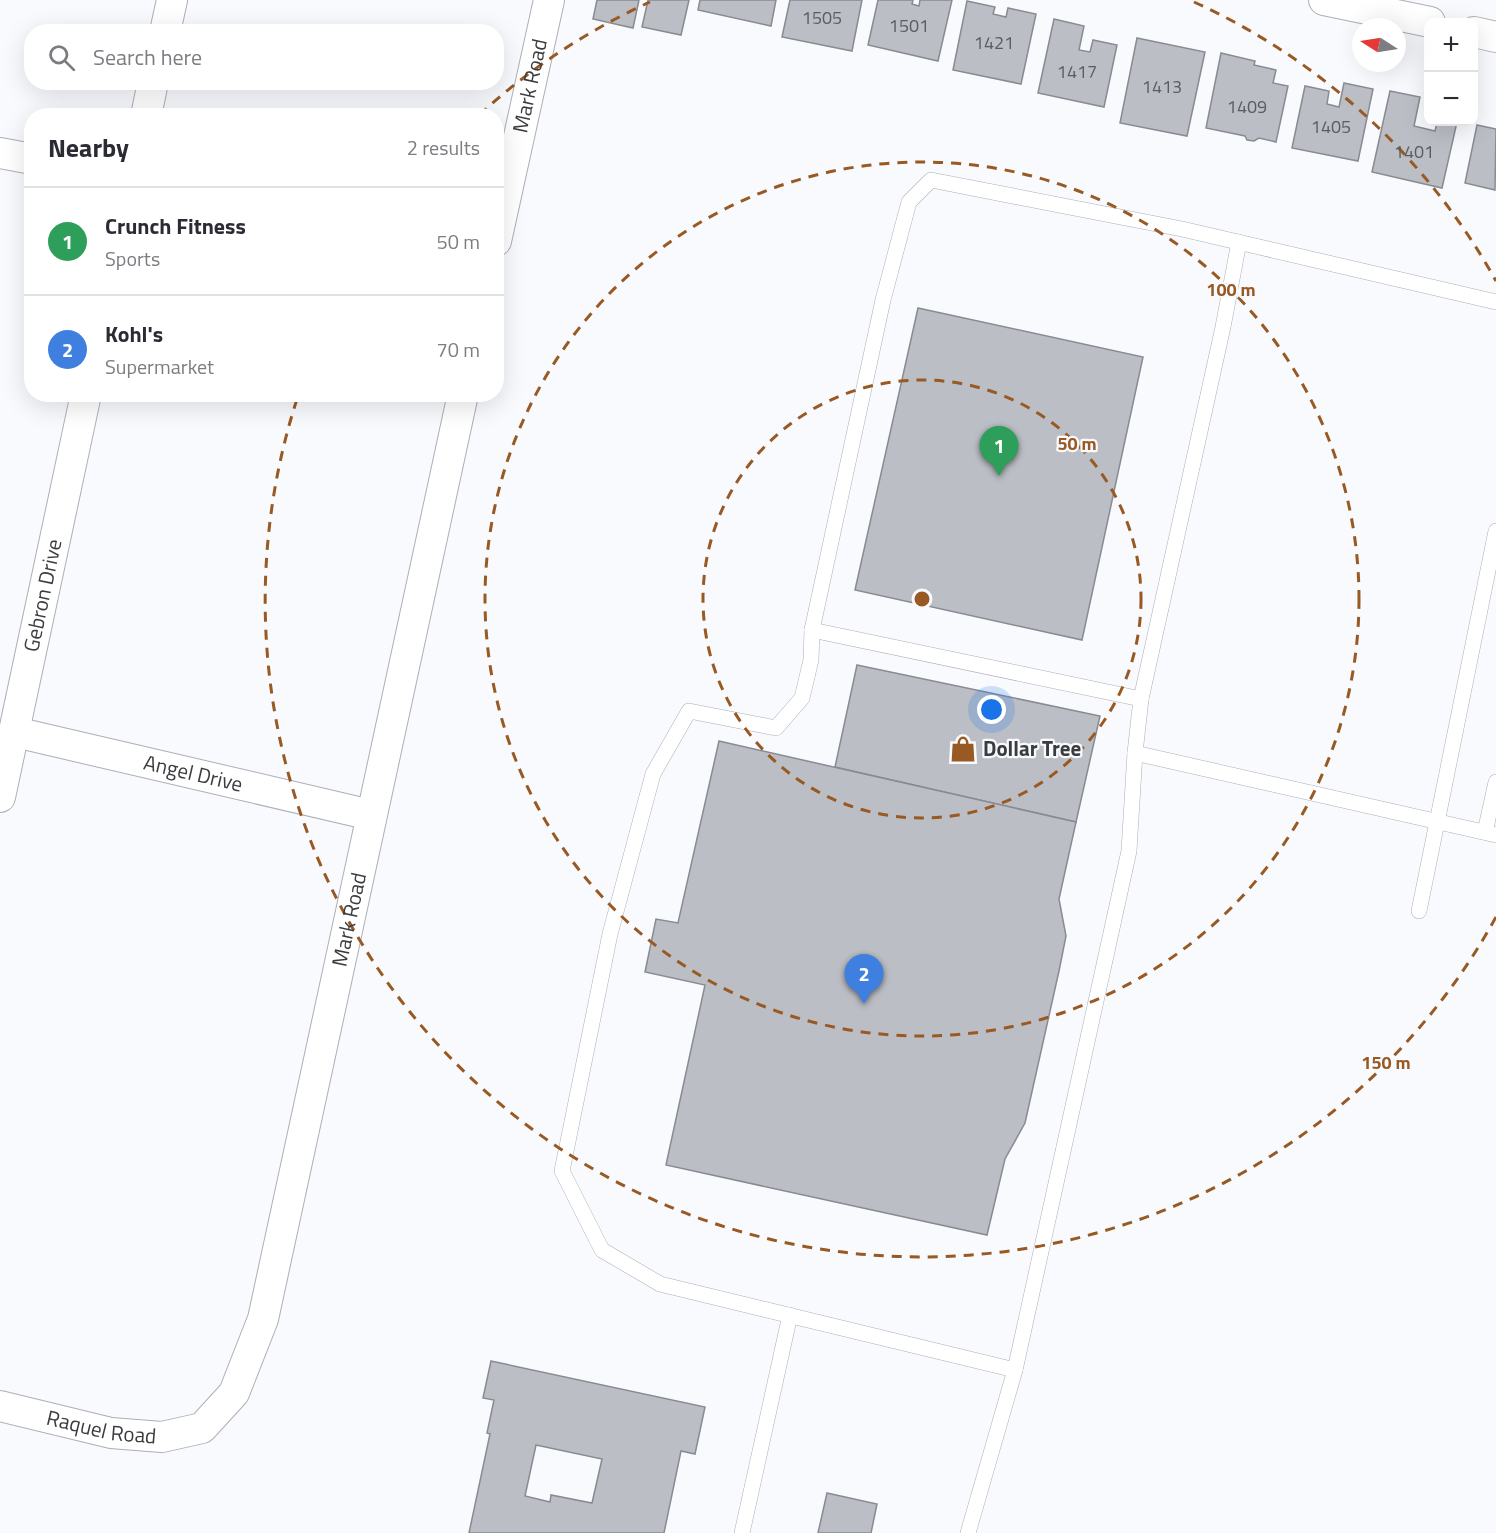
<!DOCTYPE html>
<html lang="en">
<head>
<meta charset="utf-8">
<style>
	body { margin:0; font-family:"Titillium Web",sans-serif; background:#f2f2f3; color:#2b2b33 }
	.controls { position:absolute; right:18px; top:18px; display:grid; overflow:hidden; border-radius:12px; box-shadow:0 6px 24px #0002 }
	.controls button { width:54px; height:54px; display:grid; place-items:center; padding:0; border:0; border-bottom:2px solid #e1e1e2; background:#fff; color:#2b2b33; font:30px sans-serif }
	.compass { position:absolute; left:1352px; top:18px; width:54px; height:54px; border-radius:50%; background:#fff; box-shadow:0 6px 24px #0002; rotate:282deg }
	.you { position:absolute; left:992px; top:710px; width:21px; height:21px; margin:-15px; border:4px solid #fff; border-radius:50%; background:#1a73e8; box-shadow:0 0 0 9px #1a73e833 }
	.badge { display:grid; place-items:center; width:39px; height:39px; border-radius:50%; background:#111827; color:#fff; font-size:20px; font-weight:700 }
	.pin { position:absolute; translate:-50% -50px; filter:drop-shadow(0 2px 3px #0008) }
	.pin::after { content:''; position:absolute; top:32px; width:21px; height:18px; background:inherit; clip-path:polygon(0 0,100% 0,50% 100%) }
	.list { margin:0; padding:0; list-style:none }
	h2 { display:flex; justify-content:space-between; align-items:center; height:78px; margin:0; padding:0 24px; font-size:26px }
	h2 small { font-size:20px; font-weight:400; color:#7c7c81 }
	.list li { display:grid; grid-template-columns:39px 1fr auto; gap:18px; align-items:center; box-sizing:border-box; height:108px; padding:0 24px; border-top:2px solid #e1e1e2 }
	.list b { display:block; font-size:22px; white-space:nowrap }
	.list p { margin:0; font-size:20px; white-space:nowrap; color:#7c7c81 }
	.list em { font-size:20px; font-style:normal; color:#7c7c81 }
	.icon { flex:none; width:33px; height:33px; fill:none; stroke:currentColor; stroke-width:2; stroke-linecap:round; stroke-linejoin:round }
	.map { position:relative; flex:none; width:1496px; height:1533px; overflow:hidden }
	.search { position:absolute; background:#fff; box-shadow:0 6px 24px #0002; left:24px; top:24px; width:480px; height:66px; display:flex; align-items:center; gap:15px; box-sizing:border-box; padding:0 21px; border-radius:24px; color:#7c7c81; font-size:22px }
	.panel { position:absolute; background:#fff; box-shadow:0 6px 24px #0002; left:24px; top:108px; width:480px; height:294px; border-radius:24px }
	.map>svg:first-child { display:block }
	.building { fill:#bbbec5; stroke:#888b92; stroke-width:1.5; fill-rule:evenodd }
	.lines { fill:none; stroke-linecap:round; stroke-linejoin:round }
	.service-casing { stroke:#acafb6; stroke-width:16 }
	.minor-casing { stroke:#acafb6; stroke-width:32 }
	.service { stroke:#fff; stroke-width:15 }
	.minor { stroke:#fff; stroke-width:30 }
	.ring { fill:none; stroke:#995923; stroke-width:3; stroke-dasharray:10 8 }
	.labels { text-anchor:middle; stroke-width:4.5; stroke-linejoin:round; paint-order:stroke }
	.number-label { font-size:18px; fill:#5b5c60 }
	.street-label { font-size:21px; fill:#3b3c3f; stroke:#f8fafe }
	.poi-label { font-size:21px; font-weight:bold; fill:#3b3c3f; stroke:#f8fafe; text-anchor:start }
	.centre { fill:#995923; stroke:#f8fafe; stroke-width:3 }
	.ring-label { font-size:18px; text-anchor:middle; font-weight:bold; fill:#995923; stroke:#f8fafe; stroke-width:4.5; stroke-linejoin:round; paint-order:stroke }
</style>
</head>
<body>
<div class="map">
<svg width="1496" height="1533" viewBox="0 0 1496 1533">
	<rect width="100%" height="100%" fill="#f8fafe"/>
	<!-- building -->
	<g class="building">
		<path d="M597 0H639L633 28 593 19Z"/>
		<path d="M648 0H689L681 35 642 27Z"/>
		<path d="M700 0H776L771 26 698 10Z"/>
		<path d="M790 0H862L852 51 782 37Z"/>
		<path d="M878 0H913L912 4 919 6 920 0H952L938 61 868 45Z"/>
		<path d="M967 1 995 7 993 14 1006 17 1008 8 1036 14 1021 84 953 70Z"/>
		<path d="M1054 19 1084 26 1079 50 1090 52 1093 40 1117 45 1104 107 1038 93Z"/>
		<path d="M1137 38 1205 52 1187 136 1120 123Z"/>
		<path d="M1221 53 1255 61 1254 65 1276 70 1273 83 1288 86 1276 142 1259 138 1254 141 1247 140 1245 136 1206 128Z"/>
		<path d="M1344 83 1373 89 1358 161 1292 148 1305 86 1329 91 1327 104 1339 107Z"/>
		<path d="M1390 91 1420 97 1414 126 1435 131 1437 122H1457L1442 188 1372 172Z"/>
		<path d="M1477 125 1496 129 1495 190 1465 183Z"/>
		<path d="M918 308 1143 357 1082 640 855 590Z"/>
		<path d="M857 665 1100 716 1076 822 835 767Z"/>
		<path d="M719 741 1076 822 1059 899 1066 936 1059 971 1025 1123 1005 1159 987 1235 666 1165 705 985 645 972 656 919 678 923Z"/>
		<path d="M491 1361 705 1407 695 1454 681 1451 664 1533H469L490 1434 487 1433 494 1400 483 1398ZM536 1445 602 1459 592 1503 551 1495 550 1502 525 1496Z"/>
		<path d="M827 1493 877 1504 871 1533H818Z"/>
	</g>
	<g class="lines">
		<!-- service casing -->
		<g class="service-casing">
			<g id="service">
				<path d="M812 630 1141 699"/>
				<path d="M1135 753 1496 835"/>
				<path d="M1485 832 1496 782"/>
				<path d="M1419 911 1496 531"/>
				<path d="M1015 1370 660 1284 602 1250 562 1171 610 934 653 774 689 711 776 728 802 698 811 660 812 630 883 300 909 202 931 180 1182 229 1496 302"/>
				<path d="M742 1533 790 1315"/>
				<path d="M968 1533 1015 1370 1129 851 1135 753 1141 699 1223 327 1239 242"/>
			</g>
		</g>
		<!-- minor casing -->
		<g class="minor-casing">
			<g id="minor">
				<path d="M1324 0 1430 22"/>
				<path d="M165 32 172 0"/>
				<path d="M1474 32 1496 37"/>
				<path d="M146 116 153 82"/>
				<path d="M0 153 32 159"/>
				<path id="s1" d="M496 241 549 0"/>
				<path id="s2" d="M15 732 371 815"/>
				<path id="s3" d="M0 797 86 394"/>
				<path id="s4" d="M0 1406 111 1433 162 1437 202 1428 234 1393 263 1319 463 394"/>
			</g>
		</g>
		<!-- service -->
		<use href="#service" class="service"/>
		<!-- minor -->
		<use href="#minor" class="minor"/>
	</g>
	<!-- distance rings -->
	<g class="ring">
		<circle cx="922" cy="599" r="219"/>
		<circle cx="922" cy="599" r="437"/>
		<path d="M1496 917A656 656 0 0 1 298 396M479 115A656 656 0 0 1 650 2M1194 2A656 656 0 0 1 1496 281"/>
	</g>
	<!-- icons -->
	<defs>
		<g id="shop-bare" transform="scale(2.07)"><path d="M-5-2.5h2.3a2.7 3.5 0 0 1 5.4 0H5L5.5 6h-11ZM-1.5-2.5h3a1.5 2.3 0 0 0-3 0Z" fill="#995923" stroke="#f8fafe" stroke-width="2.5" paint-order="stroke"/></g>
	</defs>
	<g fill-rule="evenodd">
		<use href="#shop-bare" x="963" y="749"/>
	</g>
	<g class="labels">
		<!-- number labels -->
		<g class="number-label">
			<text x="822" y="24">1505</text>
			<text x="909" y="32">1501</text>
			<text x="994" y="49">1421</text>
			<text x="1077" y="78">1417</text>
			<text x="1162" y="93">1413</text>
			<text x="1247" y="113">1409</text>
			<text x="1331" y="133">1405</text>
			<text x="1414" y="158">1401</text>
		</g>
		<!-- street labels -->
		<g class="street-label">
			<text dy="7" stroke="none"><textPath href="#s1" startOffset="159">Mark Road</textPath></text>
			<text dy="7" stroke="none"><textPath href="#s3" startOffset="206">Gebron Drive</textPath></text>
			<text dy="7" stroke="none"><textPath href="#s2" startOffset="183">Angel Drive</textPath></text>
			<text dy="7" stroke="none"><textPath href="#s4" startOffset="742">Mark Road</textPath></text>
			<text dy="7" stroke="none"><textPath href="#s4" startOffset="104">Raquel Road</textPath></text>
		</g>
		<!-- poi labels -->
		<g class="poi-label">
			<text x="983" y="756">Dollar Tree</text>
		</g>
	</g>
	<circle cx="922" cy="599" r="9" class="centre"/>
	<g class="ring-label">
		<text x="1231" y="296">100 m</text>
		<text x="1077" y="450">50 m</text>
		<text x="1386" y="1069">150 m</text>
	</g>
</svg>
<div class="controls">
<button>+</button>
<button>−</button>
</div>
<svg class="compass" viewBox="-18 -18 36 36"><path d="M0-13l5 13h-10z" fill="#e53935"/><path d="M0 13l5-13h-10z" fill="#7c7c81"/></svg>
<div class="you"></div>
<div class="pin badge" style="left:999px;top:476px;background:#2e9e5b">1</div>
<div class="pin badge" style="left:864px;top:1004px;background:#3f7fe0">2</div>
<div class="search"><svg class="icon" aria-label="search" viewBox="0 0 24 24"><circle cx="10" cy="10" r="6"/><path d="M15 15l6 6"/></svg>Search here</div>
<section class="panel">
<h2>Nearby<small>2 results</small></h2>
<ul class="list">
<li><span class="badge" style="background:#2e9e5b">1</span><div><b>Crunch Fitness</b><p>Sports</p></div><em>50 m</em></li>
<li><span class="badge" style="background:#3f7fe0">2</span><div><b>Kohl's</b><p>Supermarket</p></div><em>70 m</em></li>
</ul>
</section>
</div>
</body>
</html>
